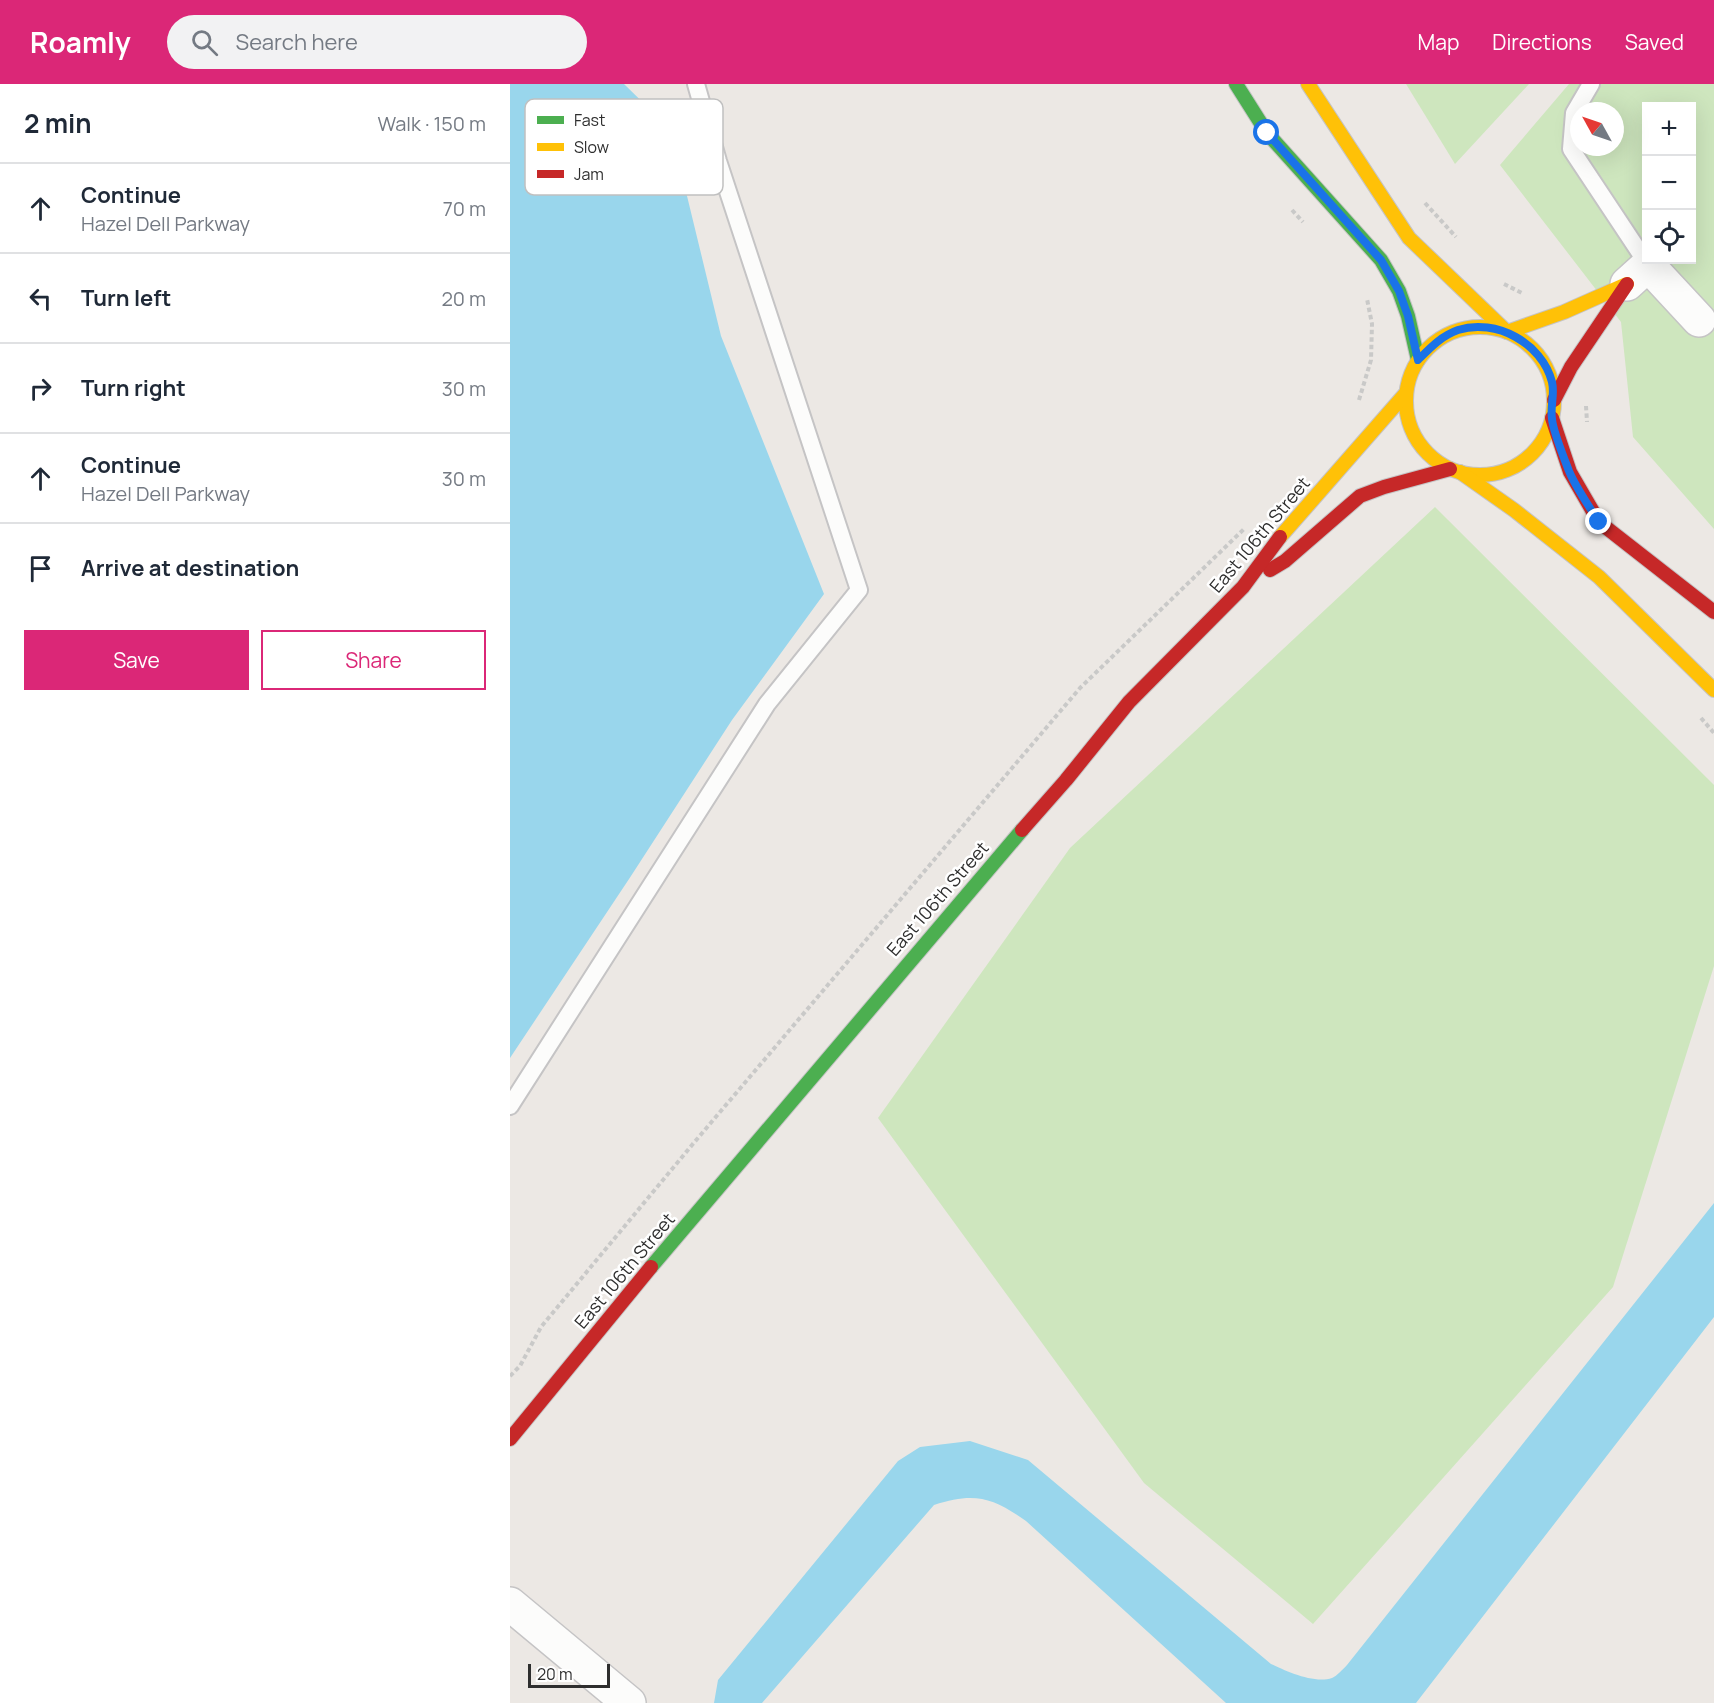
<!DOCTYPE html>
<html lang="en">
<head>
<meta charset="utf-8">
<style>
	body { margin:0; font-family:Manrope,sans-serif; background:#f2f2f3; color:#1f2937 }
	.controls { position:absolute; right:18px; top:18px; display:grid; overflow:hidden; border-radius:0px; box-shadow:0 6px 24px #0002 }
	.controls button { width:54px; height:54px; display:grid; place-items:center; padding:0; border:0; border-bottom:2px solid #e0e1e3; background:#fff; color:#1f2937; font:30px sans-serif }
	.compass { position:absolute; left:1060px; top:18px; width:54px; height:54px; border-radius:50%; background:#fff; box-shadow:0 6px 24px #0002; rotate:310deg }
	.scale { position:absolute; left:18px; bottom:15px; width:82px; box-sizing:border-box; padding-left:6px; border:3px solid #2e2e2e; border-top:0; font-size:16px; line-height:21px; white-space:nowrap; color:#2e2e2e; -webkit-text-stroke:4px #fff; paint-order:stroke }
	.stop { position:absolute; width:18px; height:18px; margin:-14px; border:4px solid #1a73e8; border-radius:50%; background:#fff }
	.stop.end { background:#1a73e8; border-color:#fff; box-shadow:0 2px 6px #0008 }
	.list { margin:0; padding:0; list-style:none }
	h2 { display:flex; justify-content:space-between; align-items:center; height:78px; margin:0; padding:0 24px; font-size:26px }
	h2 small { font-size:20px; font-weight:400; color:#747a83 }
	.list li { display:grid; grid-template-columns:39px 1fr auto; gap:18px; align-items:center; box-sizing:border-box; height:90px; padding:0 24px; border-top:2px solid #e0e1e3 }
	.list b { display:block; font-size:22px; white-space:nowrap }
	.list p { margin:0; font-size:20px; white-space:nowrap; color:#747a83 }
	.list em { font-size:20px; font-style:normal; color:#747a83 }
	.actions { display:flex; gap:12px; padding:18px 24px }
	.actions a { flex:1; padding:14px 0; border:2px solid #db2777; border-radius:0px; text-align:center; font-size:21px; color:#db2777 }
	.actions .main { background:#db2777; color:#fff }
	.icon { flex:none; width:33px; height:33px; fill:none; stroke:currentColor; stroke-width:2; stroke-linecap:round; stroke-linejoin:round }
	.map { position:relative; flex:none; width:1204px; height:1619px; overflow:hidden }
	header { display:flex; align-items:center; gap:36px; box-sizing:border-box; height:84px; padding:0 30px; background:#db2777; color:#fff }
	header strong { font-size:28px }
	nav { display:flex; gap:33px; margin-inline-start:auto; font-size:21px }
	.search { width:420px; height:54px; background:#f2f2f3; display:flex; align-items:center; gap:15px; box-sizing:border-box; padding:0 21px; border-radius:33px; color:#747a83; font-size:22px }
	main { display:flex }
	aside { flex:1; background:#fff }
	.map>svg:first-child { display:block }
	.green { fill:#cee6be; fill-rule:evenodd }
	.water { fill:#99d6ec }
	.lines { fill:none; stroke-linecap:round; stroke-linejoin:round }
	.lane-casing { stroke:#c5c4c5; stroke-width:20 }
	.street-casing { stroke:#c5c4c5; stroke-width:36 }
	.fast-casing { stroke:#c5c4c5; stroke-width:16 }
	.slow-casing { stroke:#c5c4c5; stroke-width:16 }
	.jam-casing { stroke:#c5c4c5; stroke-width:16 }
	.path { stroke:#c9c9c8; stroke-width:4; stroke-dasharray:4.5 3; stroke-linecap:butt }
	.lane { stroke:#fcfcfb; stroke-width:16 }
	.street { stroke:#fcfcfb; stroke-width:33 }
	.fast { stroke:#4caf50; stroke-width:14 }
	.slow { stroke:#ffc107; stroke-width:14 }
	.jam { stroke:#c62828; stroke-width:14 }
	.route { stroke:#1a73e8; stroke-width:8 }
	.labels { text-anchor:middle; stroke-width:5; stroke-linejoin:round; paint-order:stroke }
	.street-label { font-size:18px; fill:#2e2e2e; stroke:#fff }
	.key { fill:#fff; stroke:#c0c0c0; stroke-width:1.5 }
	.key-label { font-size:16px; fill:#2e2e2e }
</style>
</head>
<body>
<header>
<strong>Roamly</strong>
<div class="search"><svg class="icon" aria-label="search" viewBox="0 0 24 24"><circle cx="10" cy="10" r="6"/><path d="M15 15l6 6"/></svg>Search here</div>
<nav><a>Map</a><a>Directions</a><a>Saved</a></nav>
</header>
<main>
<aside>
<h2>2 min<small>Walk · 150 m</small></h2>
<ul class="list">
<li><svg class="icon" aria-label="ahead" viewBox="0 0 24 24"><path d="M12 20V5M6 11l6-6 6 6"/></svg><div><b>Continue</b><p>Hazel Dell Parkway</p></div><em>70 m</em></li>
<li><svg class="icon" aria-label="left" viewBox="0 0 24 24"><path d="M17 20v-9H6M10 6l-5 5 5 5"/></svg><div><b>Turn left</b></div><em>20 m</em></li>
<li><svg class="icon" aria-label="right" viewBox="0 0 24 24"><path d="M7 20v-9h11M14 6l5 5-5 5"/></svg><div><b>Turn right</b></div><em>30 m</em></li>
<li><svg class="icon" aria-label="ahead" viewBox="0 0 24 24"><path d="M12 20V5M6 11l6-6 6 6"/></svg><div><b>Continue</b><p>Hazel Dell Parkway</p></div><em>30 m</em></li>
<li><svg class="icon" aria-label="arrive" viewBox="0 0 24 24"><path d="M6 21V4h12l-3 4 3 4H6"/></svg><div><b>Arrive at destination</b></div></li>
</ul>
<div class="actions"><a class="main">Save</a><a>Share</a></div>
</aside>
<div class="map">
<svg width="1204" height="1619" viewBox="0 0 1204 1619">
	<rect width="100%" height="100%" fill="#ece8e4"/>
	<!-- green -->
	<g class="green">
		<path d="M896 0H1019L945 80Z"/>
		<path d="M1059 0H1204V445L1123 353 1111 238 990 81ZM1136 22H1182V176H1136ZM1069 27H1105V63H1069Z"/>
		<path d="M925 423 1204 701V882L1103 1203 803 1540 634 1399 368 1034 560 764Z"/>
	</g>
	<!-- water -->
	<g class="water">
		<path d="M0 0H114L161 46 211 252 314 510 222 636 121 792 0 974Z"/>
		<path d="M1204 1119V1233L906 1619H716L516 1437C482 1413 464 1408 424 1421L252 1619H204L208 1596 388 1377 410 1363 460 1357 518 1376 761 1580C776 1587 804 1600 822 1594 827 1592 833 1585 837 1581Z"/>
	</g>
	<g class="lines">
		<!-- lane casing -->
		<g class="lane-casing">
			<g id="lane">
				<path d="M1081 0 1064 29 1061 65 1138 181"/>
				<path d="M0 1022 257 620 349 506 208 77 186 0"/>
			</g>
		</g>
		<!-- street casing -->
		<g class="street-casing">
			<g id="street">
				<path d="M1117 200 1138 181 1189 236"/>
				<path d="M0 1520 119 1619"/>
			</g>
		</g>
		<!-- fast casing -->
		<g class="fast-casing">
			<g id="fast">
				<path d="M726 0 757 49 871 176 889 207 898 232 908 276"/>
				<path d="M141 1183 512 746"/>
			</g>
		</g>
		<!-- slow casing -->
		<g class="slow-casing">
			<g id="slow">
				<path d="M798 0 899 154 997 248 1054 228 1117 200"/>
				<circle cx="970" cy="317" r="74"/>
				<path d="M950 388 1004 426 1089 493 1204 606"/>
				<path d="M770 453 896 309"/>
			</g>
		</g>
		<!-- jam casing -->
		<g class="jam-casing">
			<g id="jam">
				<path d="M1044 316 1061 283 1117 200"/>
				<path d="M1042 334 1060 388 1089 438 1204 528"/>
				<path d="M760 486 775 477 850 412 874 403 940 385"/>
				<path d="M512 746 556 696 619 618 733 503 770 453"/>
				<path d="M0 1355 141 1183"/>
			</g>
		</g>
		<!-- path -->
		<g class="path">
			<path d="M915 119 946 153"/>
			<path d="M782 126 793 138"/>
			<path d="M994 200 1014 210"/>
			<path d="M849 316 861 276 862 240 857 215"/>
			<path d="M1076 322 1077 338"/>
			<path d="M1191 634 1204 649"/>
			<path d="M0 1292 10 1282 31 1243 182 1061 570 604 735 444"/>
		</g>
		<!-- lane -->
		<use href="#lane" class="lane"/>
		<!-- street -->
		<use href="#street" class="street"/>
		<!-- fast -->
		<use href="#fast" class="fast"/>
		<!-- slow -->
		<use href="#slow" class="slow"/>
		<!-- jam -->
		<use href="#jam" class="jam"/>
	</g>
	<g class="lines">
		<!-- route -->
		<path class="route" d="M757 49 871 176 889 207 898 232 908 276C920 264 931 252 948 246 986 234 1032 259 1042 298 1045 311 1040 322 1042 335 1043 347 1054 374 1059 387 1066 404 1079 422 1089 438"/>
	</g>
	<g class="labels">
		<!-- street labels -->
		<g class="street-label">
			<text transform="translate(750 451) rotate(-50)" y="6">East 106th Street</text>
			<text transform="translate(428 815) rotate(-49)" y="6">East 106th Street</text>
			<text transform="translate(115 1187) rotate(-50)" y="6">East 106th Street</text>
		</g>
	</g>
	<!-- legend -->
	<rect x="15" y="15" width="198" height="96" rx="9" class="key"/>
	<rect x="27" y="32" width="27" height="8" fill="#4caf50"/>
	<rect x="27" y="59" width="27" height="8" fill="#ffc107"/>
	<rect x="27" y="86" width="27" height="8" fill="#c62828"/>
	<g class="key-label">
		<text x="64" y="42">Fast</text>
		<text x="64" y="69">Slow</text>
		<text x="64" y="96">Jam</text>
	</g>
</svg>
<div class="controls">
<button>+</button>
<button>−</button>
<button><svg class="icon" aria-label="locate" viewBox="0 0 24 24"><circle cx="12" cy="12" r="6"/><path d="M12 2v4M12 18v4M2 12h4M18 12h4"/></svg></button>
</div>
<svg class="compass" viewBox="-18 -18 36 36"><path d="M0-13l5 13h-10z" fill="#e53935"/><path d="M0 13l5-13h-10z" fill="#747a83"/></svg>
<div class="scale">20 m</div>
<div class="stop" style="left:757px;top:49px"></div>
<div class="stop end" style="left:1089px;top:438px"></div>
</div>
</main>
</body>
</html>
